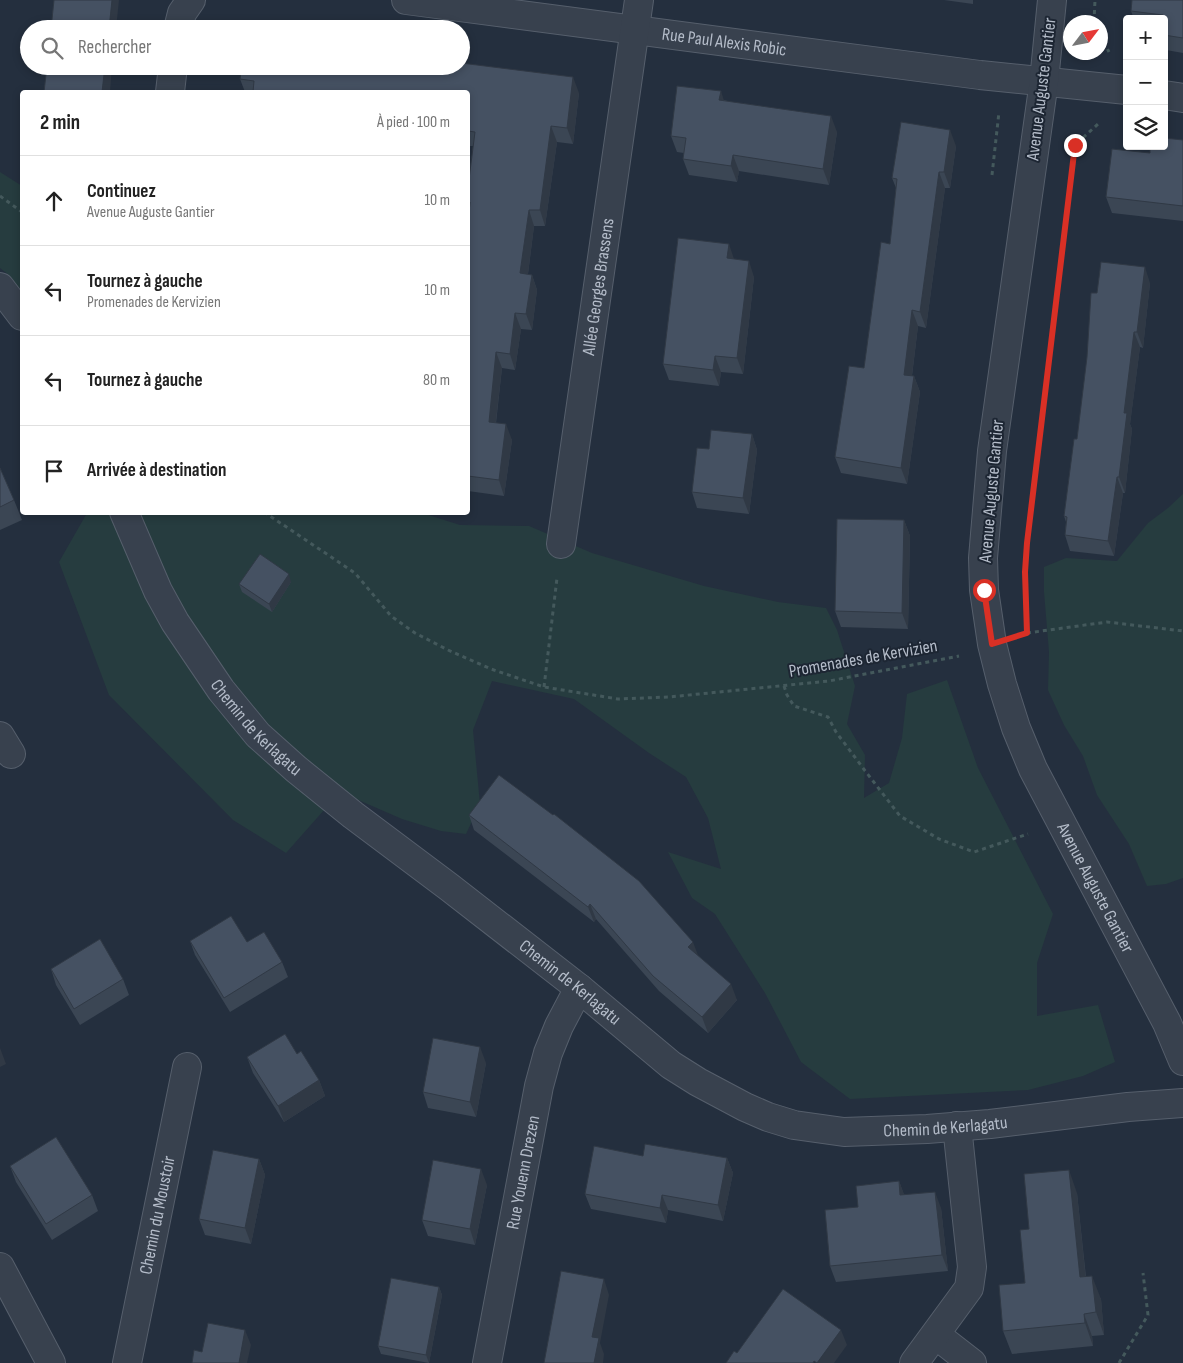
<!DOCTYPE html>
<html lang="fr">
<head>
<meta charset="utf-8">
<style>
	body { margin:0; font-family:"Sofia Sans Condensed",sans-serif; background:#f2f2f2; color:#222 }
	.controls { position:absolute; right:15px; top:15px; display:grid; overflow:hidden; border-radius:5px; box-shadow:0 2px 8px #0003 }
	.controls button { width:45px; height:45px; display:grid; place-items:center; padding:0; border:0; border-bottom:1px solid #e0e0e0; background:#fff; color:#222; font:25px sans-serif }
	.compass { position:absolute; left:1063px; top:15px; width:45px; height:45px; border-radius:50%; background:#fff; box-shadow:0 2px 8px #0003; rotate:58deg }
	.stop { position:absolute; width:15px; height:15px; margin:-11px; border:4px solid #d93025; border-radius:50%; background:#fff }
	.stop.end { background:#d93025; border-color:#fff; box-shadow:0 1px 5px #0008 }
	.list { margin:0; padding:0; list-style:none }
	h2 { display:flex; justify-content:space-between; align-items:center; height:65px; margin:0; padding:0 20px; font-size:21px }
	h2 small { font-size:16px; font-weight:400; color:#767676 }
	.list li { display:grid; grid-template-columns:32px 1fr auto; gap:15px; align-items:center; box-sizing:border-box; height:90px; padding:0 20px; border-top:1px solid #e0e0e0 }
	.list b { display:block; font-size:19px; white-space:nowrap }
	.list p { margin:0; font-size:16px; white-space:nowrap; color:#767676 }
	.list em { font-size:16px; font-style:normal; color:#767676 }
	.icon { flex:none; width:28px; height:28px; fill:none; stroke:currentColor; stroke-width:2; stroke-linecap:round; stroke-linejoin:round }
	.map { position:relative; flex:none; width:1183px; height:1363px; overflow:hidden }
	.search { position:absolute; background:#fff; box-shadow:0 2px 8px #0003; left:20px; top:20px; width:450px; height:55px; display:flex; align-items:center; gap:12px; box-sizing:border-box; padding:0 18px; border-radius:28px; color:#767676; font-size:19px }
	.panel { position:absolute; background:#fff; box-shadow:0 2px 8px #0003; left:20px; top:90px; width:450px; height:425px; border-radius:5px }
	.map>svg:first-child { display:block }
	.green { fill:#263c3f }
	.lines { fill:none; stroke-linecap:round; stroke-linejoin:round }
	.street-casing { stroke:#565f6c; stroke-width:30 }
	.path { stroke:#44595c; stroke-width:3; stroke-dasharray:4 4; stroke-linecap:butt }
	.street { stroke:#38414e; stroke-width:28 }
	.wall { fill:#3b4654 }
	.shaded-wall { fill:#303945 }
	.building { fill:#455162; stroke:#303945 }
	.route { stroke:#d93025; stroke-width:6 }
	.labels { text-anchor:middle; stroke-width:4; stroke-linejoin:round; paint-order:stroke }
	.street-label { font-size:18px; fill:#b4bcc9; stroke:#1d2633 }
</style>
</head>
<body>
<div class="map">
<svg width="1183" height="1363" viewBox="0 0 1183 1363">
	<rect width="100%" height="100%" fill="#242f3e"/>
	<!-- green -->
	<g class="green">
		<path d="M0 172 22 186V291L9 275 0 268Z"/>
		<path d="M1183 494V878L1166 884 1147 886 1129 844 1097 795 1083 756 1064 725 1048 690 1049 652 1044 592V567L1066 558 1117 561 1148 523 1168 508Z"/>
		<path d="M87 513H422L460 525 529 526 592 553 704 586 778 602 826 608 837 630 855 686 847 724 865 755 864 798 889 783 902 738 907 694 947 680 978 768 1053 914 1037 963V1016L1098 1005 1115 1062 1083 1076 1028 1090 850 1099 801 1062 765 993 715 914 692 898 668 852 721 869 708 818 686 777 649 753 574 699 492 681 473 730 480 804 466 834 441 831 402 819 340 792 286 853 233 820 109 695 59 562Z"/>
	</g>
	<g class="lines">
		<!-- street casing -->
		<g class="street-casing">
			<g id="street">
				<path id="s1" d="M406 0 980 75 1127 90"/>
				<path id="s2" d="M1052 0 1044 81 992 451 983 558 984 590 992 644 1002 684 1016 728 1033 769 1167 1023 1183 1061"/>
				<path d="M178 29 182 13 191 0"/>
				<path d="M170 92 173 66"/>
				<path d="M1164 95 1183 98"/>
				<path d="M0 287 22 316"/>
				<path id="s3" d="M124 512 158 591 175 622 221 690 258 735 296 769 353 815 449 887 579 988 671 1065 698 1082 745 1107 768 1117 794 1125 844 1132 927 1129 990 1124 1128 1107 1183 1103"/>
				<path id="s4" d="M561 544 639 0"/>
				<path d="M0 736 11 754"/>
				<path d="M0 1267 51 1363"/>
				<path d="M936 1335 972 1363"/>
				<path id="s5" d="M127 1363 187 1067"/>
				<path id="s6" d="M487 1363 539 1086 548 1053 559 1026 579 988"/>
				<path d="M914 1363 969 1288 972 1267 957 1126"/>
			</g>
		</g>
		<!-- path -->
		<g class="path">
			<path d="M1094 22 1095 0"/>
			<path d="M1100 35 1109 52"/>
			<path d="M992 175 999 112"/>
			<path d="M0 196 22 212"/>
			<path d="M264 512 355 573 391 616 415 633 448 650 491 669 544 687 618 699 669 697 829 681 959 656"/>
			<path d="M1027 619 1025 572 1027 543 1075 145 1098 124"/>
			<path d="M1027 633 1107 622 1183 631"/>
			<path d="M784 686 787 695 794 706 828 717 836 732 866 772 900 816 939 839 974 852 1028 834"/>
			<path d="M544 687 557 578"/>
			<path d="M1119 1363 1148 1315 1143 1273"/>
		</g>
		<!-- street -->
		<use href="#street" class="street"/>
	</g>
	<!-- wall -->
	<g class="wall">
		<path d="M944 0H973V4Z"/>
		<path d="M1183 0V53L1166 50 1164 45V19H1134L1131 11Z"/>
		<path d="M240 79 579 93 573 144 557 142 545 226H534L528 274 532 275 537 290 532 330 521 329 515 370 502 368 496 423 512 440 504 496 468 491V223L469 211 468 206V187L473 146H468V92H245Z"/>
		<path d="M724 100 837 132 829 185 739 171 737 182 689 175 683 159 684 153 677 152 671 136Z"/>
		<path d="M1183 140V221L1112 213 1106 197 1150 153Z"/>
		<path d="M956 146 950 188H945L926 328 918 326 912 376H914L920 392 907 484 841 473 835 457 864 368 890 244 896 188 892 178Z"/>
		<path d="M734 259 754 277 743 374 721 372 719 386 669 380 663 364Z"/>
		<path d="M1150 283 1143 348 1140 347 1130 424 1132 429 1125 493H1123L1114 556 1070 551 1065 535 1066 522 1064 516 1077 439 1097 293Z"/>
		<path d="M752 434 757 450 749 514 697 508 692 492 709 449Z"/>
		<path d="M0 468 14 500 22 520 0 530Z"/>
		<path d="M904 520 910 536 908 629 841 627 835 611Z"/>
		<path d="M291 582 272 612 242 592 239 584Z"/>
		<path d="M469 815 697 955 737 1000 708 1033 659 991 596 919 594 922 474 830Z"/>
		<path d="M190 941 247 942 282 962 288 977 230 1012 195 955Z"/>
		<path d="M51 969 123 979 129 995 80 1025 56 985Z"/>
		<path d="M297 1054 319 1080 325 1096 284 1122 253 1073 247 1057Z"/>
		<path d="M486 1063 476 1117 428 1108 423 1092Z"/>
		<path d="M643 1156 727 1158 733 1173 723 1221 668 1210 666 1223 591 1209 585 1194Z"/>
		<path d="M259 1159 265 1175 251 1244 205 1235 199 1219Z"/>
		<path d="M10 1166 92 1195 98 1211 52 1240 16 1182Z"/>
		<path d="M899 1181 904 1195 941 1208 948 1271 836 1282 830 1266 858 1207Z"/>
		<path d="M487 1185 475 1245 428 1236 422 1220Z"/>
		<path d="M1077 1193 1086 1277 1101 1299 1104 1335 1092 1336 1093 1346 1012 1354 1003 1331 1025 1283 1029 1229Z"/>
		<path d="M439 1287 442 1295 429 1363 381 1354 378 1346Z"/>
	</g>
	<!-- shaded-wall -->
	<g class="shaded-wall">
		<path d="M112 0H119L116 29H109Z"/>
		<path d="M105 66H112L110 92H102Z"/>
		<path d="M573 77 579 93 573 144 567 128Z"/>
		<path d="M721 91 726 107 719 100Z"/>
		<path d="M831 116 837 132 829 185 823 169Z"/>
		<path d="M551 126 557 142 545 226 540 210Z"/>
		<path d="M950 130 956 146 950 188 944 172Z"/>
		<path d="M733 155 739 171 737 182 731 166Z"/>
		<path d="M939 172 945 188 926 328 920 312Z"/>
		<path d="M529 210 534 226 526 289 520 273Z"/>
		<path d="M729 244 734 259 727 258Z"/>
		<path d="M749 261 754 277 743 374 737 358Z"/>
		<path d="M1145 267 1150 283 1143 348 1137 332Z"/>
		<path d="M532 275 537 290 532 330 526 314Z"/>
		<path d="M912 310 918 326 910 391 904 375Z"/>
		<path d="M515 313 521 329 515 370 510 354Z"/>
		<path d="M1134 332 1140 347 1130 424 1132 429 1125 493 1119 477 1124 413Z"/>
		<path d="M496 352 502 368 494 437 489 422Z"/>
		<path d="M715 356 721 372 719 386 713 370Z"/>
		<path d="M914 376 920 392 907 484 901 468Z"/>
		<path d="M506 424 512 440 504 496 499 480Z"/>
		<path d="M752 434 757 450 749 514 743 498Z"/>
		<path d="M1117 477 1123 493 1114 556 1108 541Z"/>
		<path d="M904 520 910 536 908 629 902 613Z"/>
		<path d="M289 574 291 582 272 612 269 604Z"/>
		<path d="M590 904 596 919 594 922 588 907Z"/>
		<path d="M693 942 699 958 688 947Z"/>
		<path d="M731 984 737 1000 708 1033 702 1017Z"/>
		<path d="M480 1047 486 1063 476 1117 470 1102Z"/>
		<path d="M0 1048 6 1064 0 1067Z"/>
		<path d="M319 1080 325 1096 284 1122 278 1106Z"/>
		<path d="M727 1158 733 1173 723 1221 718 1205Z"/>
		<path d="M259 1159 265 1175 251 1244 245 1228Z"/>
		<path d="M481 1169 487 1185 475 1245 470 1229Z"/>
		<path d="M1069 1170 1077 1193 1088 1300 1080 1277Z"/>
		<path d="M899 1181 905 1197 900 1195Z"/>
		<path d="M935 1192 941 1208 948 1271 942 1255Z"/>
		<path d="M662 1195 668 1210 666 1223 660 1208Z"/>
		<path d="M1092 1276 1101 1299 1104 1335 1096 1312Z"/>
		<path d="M604 1279 609 1295 600 1343 604 1354 603 1363H594L592 1337Z"/>
		<path d="M439 1287 442 1295 429 1363 426 1355Z"/>
		<path d="M1084 1314 1092 1336 1093 1346 1085 1323Z"/>
		<path d="M245 1330 251 1345 247 1363H239Z"/>
		<path d="M841 1330 847 1345 834 1363H817Z"/>
	</g>
	<!-- building -->
	<g class="building">
		<path d="M54 0H112L109 29H51Z"/>
		<path d="M1132 0H1183V38L1164 35V19H1162L1163 15 1131 11Z"/>
		<path d="M461 63 573 77 567 128 551 126 540 210H529L520 273 532 275 526 314 515 313 510 354 496 352 489 422 506 424 499 480 468 476V224L470 202 468 201V187L475 132 468 131V92H253L254 81 240 79 242 66H461Z"/>
		<path d="M47 66H105L102 92H44Z"/>
		<path d="M677 86 721 91 719 100 831 116 823 169 733 155 731 166 683 159 686 138 671 136Z"/>
		<path d="M901 122 950 130 944 172H939L920 312 912 310 904 375 914 376 901 468 835 457 849 366 864 368 881 242 890 244 897 179 892 178Z"/>
		<path d="M1164 138 1183 140V206L1106 197 1112 149 1150 153V146H1164Z"/>
		<path d="M678 238 729 244 727 258 749 261 737 358 715 356 713 370 663 364Z"/>
		<path d="M1101 262 1145 267 1137 332H1134L1124 413H1127L1119 477H1117L1108 541 1065 535 1067 517 1064 516 1074 439H1077L1087 357 1091 293H1097Z"/>
		<path d="M711 430 752 434 743 498 692 492 697 448 709 449Z"/>
		<path d="M0 468 14 500 0 507Z"/>
		<path d="M837 519 904 520 902 613 835 611Z"/>
		<path d="M260 554 289 574 269 604 239 584Z"/>
		<path d="M499 775 553 815 554 814 639 881 693 942 688 947 731 984 702 1017 653 976 590 904 588 907 469 815Z"/>
		<path d="M231 916 247 942 264 932 282 962 224 998 190 941Z"/>
		<path d="M100 939 123 979 74 1009 51 969Z"/>
		<path d="M285 1034 297 1054 301 1051 319 1080 278 1106 247 1057Z"/>
		<path d="M433 1038 480 1047 470 1102 423 1092Z"/>
		<path d="M56 1137 92 1195 46 1224 10 1166Z"/>
		<path d="M645 1144 727 1158 718 1205 662 1195 660 1208 585 1194 594 1146 643 1156Z"/>
		<path d="M213 1150 259 1159 245 1228 199 1219Z"/>
		<path d="M433 1160 481 1169 470 1229 422 1220Z"/>
		<path d="M1069 1170 1080 1277 1092 1276 1096 1312 1084 1314 1085 1323 1003 1331 999 1285 1025 1283 1020 1230 1029 1229 1024 1174Z"/>
		<path d="M899 1181 900 1195 935 1192 942 1255 830 1266 825 1210 858 1207 856 1186Z"/>
		<path d="M561 1271 604 1279 592 1337 599 1338 594 1363H544Z"/>
		<path d="M391 1278 439 1287 426 1355 378 1346Z"/>
		<path d="M783 1289 841 1330 817 1363 814 1361 813 1363H726L734 1351 737 1353Z"/>
		<path d="M208 1323 245 1330 239 1363H192L194 1350 202 1352Z"/>
	</g>
	<g class="lines">
		<!-- route -->
		<path class="route" d="M984 590 992 644 1027 633 1025 572 1027 543 1075 145"/>
	</g>
	<g class="labels">
		<!-- street labels -->
		<g class="street-label">
			<text dy="6" stroke="none"><textPath href="#s1" startOffset="321">Rue Paul Alexis Robic</textPath></text>
			<text transform="translate(1041 89) rotate(-83)" y="6">Avenue Auguste Gantier</text>
			<text dy="6" stroke="none"><textPath href="#s4" startOffset="260">Allée Georges Brassens</textPath></text>
			<text transform="translate(991 491) rotate(-85)" y="6">Avenue Auguste Gantier</text>
			<text transform="translate(863 658) rotate(-10)" y="6">Promenades de Kervizien</text>
			<text dy="6" stroke="none"><textPath href="#s3" startOffset="255">Chemin de Kerlagatu</textPath></text>
			<text dy="6" stroke="none"><textPath href="#s2" startOffset="915">Avenue Auguste Gantier</textPath></text>
			<text dy="6" stroke="none"><textPath href="#s3" startOffset="660">Chemin de Kerlagatu</textPath></text>
			<text dy="6" stroke="none"><textPath href="#s3" startOffset="1080">Chemin de Kerlagatu</textPath></text>
			<text dy="6" stroke="none"><textPath href="#s6" startOffset="194">Rue Youenn Drezen</textPath></text>
			<text dy="6" stroke="none"><textPath href="#s5" startOffset="151">Chemin du Moustoir</textPath></text>
		</g>
	</g>
</svg>
<div class="controls">
<button>+</button>
<button>−</button>
<button><svg class="icon" aria-label="layers" viewBox="0 0 24 24"><path d="M12 4l9 5-9 5-9-5zM3 14l9 5 9-5"/></svg></button>
</div>
<svg class="compass" viewBox="-18 -18 36 36"><path d="M0-13l5 13h-10z" fill="#e53935"/><path d="M0 13l5-13h-10z" fill="#767676"/></svg>
<div class="stop" style="left:984px;top:590px"></div>
<div class="stop end" style="left:1075px;top:145px"></div>
<div class="search"><svg class="icon" aria-label="search" viewBox="0 0 24 24"><circle cx="10" cy="10" r="6"/><path d="M15 15l6 6"/></svg>Rechercher</div>
<section class="panel">
<h2>2 min<small>À pied · 100 m</small></h2>
<ul class="list">
<li><svg class="icon" aria-label="ahead" viewBox="0 0 24 24"><path d="M12 20V5M6 11l6-6 6 6"/></svg><div><b>Continuez</b><p>Avenue Auguste Gantier</p></div><em>10 m</em></li>
<li><svg class="icon" aria-label="left" viewBox="0 0 24 24"><path d="M17 20v-9H6M10 6l-5 5 5 5"/></svg><div><b>Tournez à gauche</b><p>Promenades de Kervizien</p></div><em>10 m</em></li>
<li><svg class="icon" aria-label="left" viewBox="0 0 24 24"><path d="M17 20v-9H6M10 6l-5 5 5 5"/></svg><div><b>Tournez à gauche</b></div><em>80 m</em></li>
<li><svg class="icon" aria-label="arrive" viewBox="0 0 24 24"><path d="M6 21V4h12l-3 4 3 4H6"/></svg><div><b>Arrivée à destination</b></div></li>
</ul>
</section>
</div>
</body>
</html>
